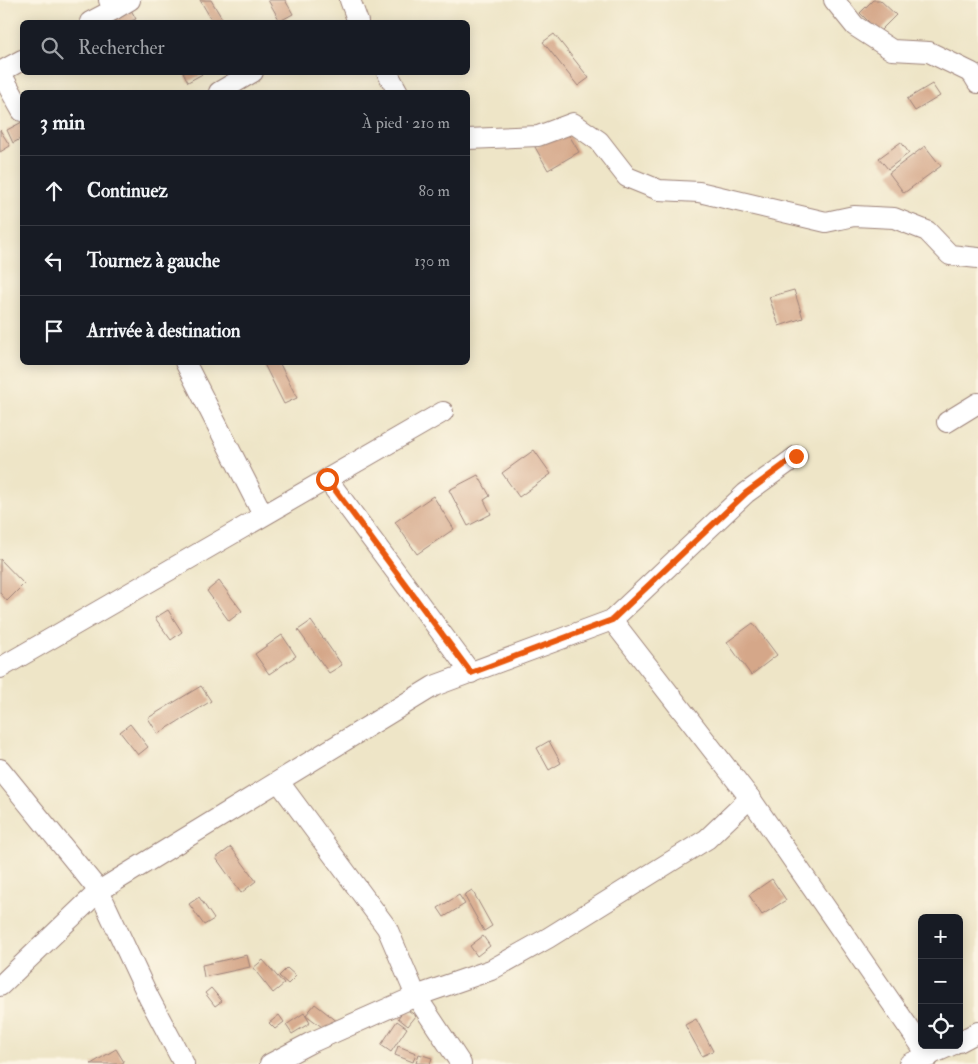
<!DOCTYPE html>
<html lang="fr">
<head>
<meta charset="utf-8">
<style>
	body { margin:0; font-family:"IM FELL Double Pica",serif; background:#20242c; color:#f1f3f6 }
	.controls { position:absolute; right:15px; bottom:15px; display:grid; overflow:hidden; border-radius:8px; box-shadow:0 2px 12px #0003 }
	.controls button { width:45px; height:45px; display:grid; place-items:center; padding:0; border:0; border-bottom:1px solid #363941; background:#171b24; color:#f1f3f6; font:25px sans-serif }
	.stop { position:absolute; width:15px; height:15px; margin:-11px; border:4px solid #ea580c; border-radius:50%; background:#fff }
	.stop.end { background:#ea580c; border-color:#fff; box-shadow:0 1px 5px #0008 }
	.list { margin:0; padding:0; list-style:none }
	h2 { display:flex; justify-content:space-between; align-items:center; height:65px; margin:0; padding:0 20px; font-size:21px }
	h2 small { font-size:16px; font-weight:400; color:#9ea1a6 }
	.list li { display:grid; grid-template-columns:32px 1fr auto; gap:15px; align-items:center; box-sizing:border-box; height:70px; padding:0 20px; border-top:1px solid #363941 }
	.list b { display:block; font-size:19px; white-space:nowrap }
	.list em { font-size:16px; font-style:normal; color:#9ea1a6 }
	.icon { flex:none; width:28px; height:28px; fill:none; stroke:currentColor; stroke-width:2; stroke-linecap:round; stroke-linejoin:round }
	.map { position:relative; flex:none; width:978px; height:1064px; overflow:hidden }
	.search { position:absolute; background:#171b24; box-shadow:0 2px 12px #0003; left:20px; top:20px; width:450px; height:55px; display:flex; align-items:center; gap:12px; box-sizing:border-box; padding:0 18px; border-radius:8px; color:#9ea1a6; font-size:19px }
	.panel { position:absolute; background:#171b24; box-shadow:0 2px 12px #0003; left:20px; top:90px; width:450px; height:275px; border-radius:8px }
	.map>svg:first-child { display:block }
	.building { fill:#d5a789 }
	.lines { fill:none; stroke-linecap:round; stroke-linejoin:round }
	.street-casing { stroke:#9c8279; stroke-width:22 }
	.street { stroke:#fff; stroke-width:20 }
	.route { stroke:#ea580c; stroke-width:6 }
</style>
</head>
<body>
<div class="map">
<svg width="978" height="1064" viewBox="0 0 978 1064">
	<rect width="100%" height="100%" fill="#fcf5e5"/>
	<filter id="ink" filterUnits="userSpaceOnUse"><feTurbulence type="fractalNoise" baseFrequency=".02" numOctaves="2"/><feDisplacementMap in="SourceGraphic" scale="10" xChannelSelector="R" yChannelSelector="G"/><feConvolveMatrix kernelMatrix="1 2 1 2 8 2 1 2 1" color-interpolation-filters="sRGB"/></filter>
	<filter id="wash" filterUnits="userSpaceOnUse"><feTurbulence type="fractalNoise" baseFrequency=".0096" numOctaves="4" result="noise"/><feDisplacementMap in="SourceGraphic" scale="20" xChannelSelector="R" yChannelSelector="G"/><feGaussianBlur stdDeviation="1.12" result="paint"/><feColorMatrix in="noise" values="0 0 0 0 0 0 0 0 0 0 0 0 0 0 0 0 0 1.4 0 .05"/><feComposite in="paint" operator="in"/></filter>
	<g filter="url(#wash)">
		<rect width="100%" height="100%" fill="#eee5c7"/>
		<g id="blocks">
			<!-- building -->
			<g class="building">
				<path d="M200 0H211L224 22H213Z"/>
				<path d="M268 0H285L293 14 280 21Z"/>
				<path d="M873 0H880L896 15 879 32 860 13Z"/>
				<path d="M131 10 136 19 128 22H110Z"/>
				<path d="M554 34 589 78 578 86 543 42Z"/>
				<path d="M183 72H206L188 82Z"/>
				<path d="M932 84 940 96 915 111 907 99Z"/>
				<path d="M22 122V138L13 143 7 130Z"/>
				<path d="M0 130 10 146 0 152Z"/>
				<path d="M566 130 579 152 548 170 535 147Z"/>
				<path d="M901 142 909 153 888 169 879 158Z"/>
				<path d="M925 146 941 166 904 193 889 173Z"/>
				<path d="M794 290 803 318 779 326 769 297Z"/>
				<path d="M267 362H279L297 398 284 404 264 364Z"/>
				<path d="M534 450 551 474 519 497 502 473Z"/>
				<path d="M478 475 490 496 484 500 491 514 468 526 449 490Z"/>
				<path d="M433 496 454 529 417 554 395 522Z"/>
				<path d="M0 559 24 584 7 601 0 593Z"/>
				<path d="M219 581 242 611 229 621 207 591Z"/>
				<path d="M168 610 182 632 171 640 155 618Z"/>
				<path d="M311 621 342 665 329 673 298 630Z"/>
				<path d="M753 623 777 655 751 675 727 642Z"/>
				<path d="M282 635 296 656 269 674 255 654Z"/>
				<path d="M201 686 211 701 158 734 148 718Z"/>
				<path d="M130 724 148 747 138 755 120 732Z"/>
				<path d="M549 741 561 763 549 770 537 748Z"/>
				<path d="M231 847 256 881 241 893 216 858Z"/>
				<path d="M772 879 786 900 762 915 749 895Z"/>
				<path d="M472 890 492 926 484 931 464 895Z"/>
				<path d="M459 895 465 904 444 917 438 908Z"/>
				<path d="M199 897 214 919 204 925 189 904Z"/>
				<path d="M483 936 490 946 477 956 470 946Z"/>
				<path d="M247 955 250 967 204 977 202 965Z"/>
				<path d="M263 960 284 984 273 993 253 968Z"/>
				<path d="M287 968 296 976 288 984 279 976Z"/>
				<path d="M211 988 222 1001 215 1006 205 993Z"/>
				<path d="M315 1004 338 1022 330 1033 306 1015Z"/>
				<path d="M405 1008 416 1016 408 1026 398 1018Z"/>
				<path d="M304 1013 310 1023 292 1034 286 1025Z"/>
				<path d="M279 1015 284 1022 275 1029 269 1023Z"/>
				<path d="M696 1019 713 1051 702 1056 685 1025Z"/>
				<path d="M397 1021 407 1028 391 1052 381 1045Z"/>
				<path d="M398 1046 416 1053 413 1062 395 1055Z"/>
				<path d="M116 1049 124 1062 120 1064H91Z"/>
				<path d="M419 1054 432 1058 430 1064 416 1063Z"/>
			</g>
		</g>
	</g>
	<g filter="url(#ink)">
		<use href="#blocks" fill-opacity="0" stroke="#9c8279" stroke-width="1"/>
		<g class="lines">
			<!-- street casing -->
			<g class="street-casing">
				<g id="street">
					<path d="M350 0 358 22"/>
					<path d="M834 0 855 26 892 50 929 52 972 73 978 83"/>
					<path d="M113 10 130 0"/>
					<path d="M90 22 113 10 109 0"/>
					<path d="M0 72 22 111"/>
					<path d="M0 72 22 60"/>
					<path d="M387 72 398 92"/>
					<path d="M219 92 253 72"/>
					<path d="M468 139 538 136 573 123 599 141 627 177 659 190 699 192 826 222 854 216 894 218 927 231 950 255 978 258"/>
					<path d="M185 362 263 515"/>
					<path d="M947 422 978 403"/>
					<path d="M327 479 471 673"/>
					<path d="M612 620 750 798 929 1057"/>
					<path d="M0 668 443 412"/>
					<path d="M0 769 99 891 149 998 184 1064"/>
					<path d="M279 782 387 928 416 996 461 1064"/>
					<path d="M0 986 99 891 434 686 612 620 746 493 797 456"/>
					<path d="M959 1042 978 1032"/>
					<path d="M270 1064 310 1043 416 996 491 970 548 938 707 839 750 798"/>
					<path d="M909 1064 952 1045"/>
				</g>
			</g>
			<!-- street -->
			<use href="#street" class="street"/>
		</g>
	</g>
	<g class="lines" filter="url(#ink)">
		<!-- route -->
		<path class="route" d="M327 479 471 673 612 620 746 493 796 456"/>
	</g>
</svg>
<div class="controls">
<button>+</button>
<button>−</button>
<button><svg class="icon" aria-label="locate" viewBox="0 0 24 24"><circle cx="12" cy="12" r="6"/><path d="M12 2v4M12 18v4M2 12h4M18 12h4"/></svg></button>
</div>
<div class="stop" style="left:327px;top:479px"></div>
<div class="stop end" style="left:796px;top:456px"></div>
<div class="search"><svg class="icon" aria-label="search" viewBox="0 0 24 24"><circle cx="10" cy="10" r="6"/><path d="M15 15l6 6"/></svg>Rechercher</div>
<section class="panel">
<h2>3 min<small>À pied · 210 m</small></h2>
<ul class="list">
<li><svg class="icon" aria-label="ahead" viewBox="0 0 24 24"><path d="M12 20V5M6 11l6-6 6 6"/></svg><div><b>Continuez</b></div><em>80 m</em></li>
<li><svg class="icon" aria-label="left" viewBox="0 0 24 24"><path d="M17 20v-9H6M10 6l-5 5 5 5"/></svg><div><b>Tournez à gauche</b></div><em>130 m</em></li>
<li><svg class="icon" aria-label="arrive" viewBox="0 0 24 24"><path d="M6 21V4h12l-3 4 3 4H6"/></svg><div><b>Arrivée à destination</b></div></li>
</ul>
</section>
</div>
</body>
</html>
